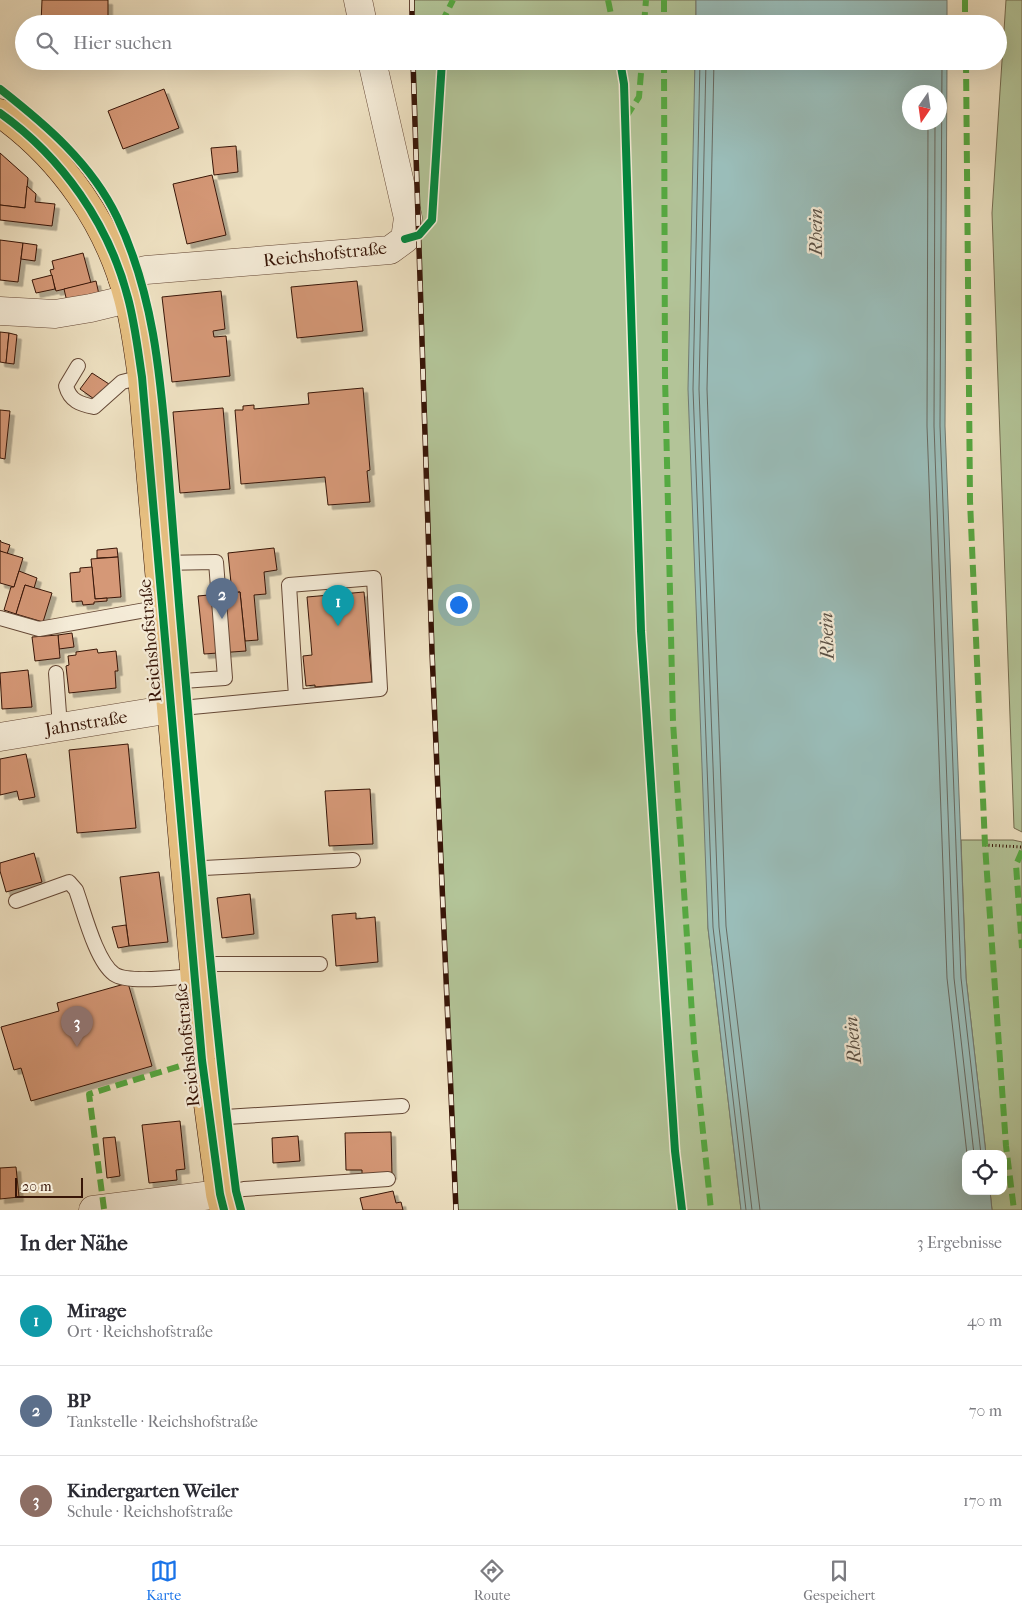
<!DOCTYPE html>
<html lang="de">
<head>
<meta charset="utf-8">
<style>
	body { margin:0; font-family:"IM FELL French Canon",serif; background:#f2f2f3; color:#2b2b33 }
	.controls { position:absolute; right:15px; bottom:15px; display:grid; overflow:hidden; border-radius:10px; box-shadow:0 5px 20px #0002 }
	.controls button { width:45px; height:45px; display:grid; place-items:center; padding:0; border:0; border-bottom:1px solid #e1e1e2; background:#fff; color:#2b2b33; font:25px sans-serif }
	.compass { position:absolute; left:902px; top:85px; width:45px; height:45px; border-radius:50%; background:#fff; box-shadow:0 5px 20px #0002; rotate:193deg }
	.scale { position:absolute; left:15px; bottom:12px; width:68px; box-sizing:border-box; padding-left:5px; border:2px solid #371507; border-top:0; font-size:14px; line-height:18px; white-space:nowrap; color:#371507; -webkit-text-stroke:4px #f5ecd8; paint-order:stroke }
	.you { position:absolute; left:458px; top:604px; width:18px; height:18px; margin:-12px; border:4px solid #fff; border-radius:50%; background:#1a73e8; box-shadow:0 0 0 8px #1a73e833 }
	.badge { display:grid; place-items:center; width:32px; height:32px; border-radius:50%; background:#1a73e8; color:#fff; font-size:16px; font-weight:700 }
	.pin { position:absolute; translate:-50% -41px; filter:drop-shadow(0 1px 2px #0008) }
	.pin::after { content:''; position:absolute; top:26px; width:18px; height:15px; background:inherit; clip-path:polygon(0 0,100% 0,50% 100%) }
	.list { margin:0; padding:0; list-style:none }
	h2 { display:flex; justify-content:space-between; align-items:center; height:65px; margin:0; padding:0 20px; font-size:21px }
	h2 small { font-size:16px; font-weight:400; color:#7c7c81 }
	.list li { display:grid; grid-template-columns:32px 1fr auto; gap:15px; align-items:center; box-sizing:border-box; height:90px; padding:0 20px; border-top:1px solid #e1e1e2 }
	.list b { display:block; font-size:19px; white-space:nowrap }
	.list p { margin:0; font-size:16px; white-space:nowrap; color:#7c7c81 }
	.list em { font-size:16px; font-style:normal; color:#7c7c81 }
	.icon { flex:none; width:28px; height:28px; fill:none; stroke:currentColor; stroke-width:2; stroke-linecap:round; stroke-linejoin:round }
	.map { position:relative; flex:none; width:1022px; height:1210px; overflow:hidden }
	.search { position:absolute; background:#fff; box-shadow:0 5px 20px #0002; left:15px; right:15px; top:15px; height:55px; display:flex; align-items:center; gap:12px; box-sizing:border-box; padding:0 18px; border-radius:28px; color:#7c7c81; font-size:19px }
	.sheet { height:335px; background:#fff }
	nav { display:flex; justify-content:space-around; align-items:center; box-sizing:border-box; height:70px; border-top:1px solid #e1e1e2; background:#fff; font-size:14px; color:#7c7c81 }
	nav a { display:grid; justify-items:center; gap:2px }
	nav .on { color:#1a73e8 }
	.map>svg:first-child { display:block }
	.green { fill:#b3c498; stroke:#756c50 }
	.water { fill:#9abdb9; stroke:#727a72; fill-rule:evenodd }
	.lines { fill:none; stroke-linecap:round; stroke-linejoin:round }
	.shore { stroke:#686960; stroke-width:1 }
	.building { fill:#d59877; stroke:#371507; filter:url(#shadow) }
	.lane-casing { stroke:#654836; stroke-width:16 }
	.street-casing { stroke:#654836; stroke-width:29 }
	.primary-casing { stroke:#371507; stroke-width:29 }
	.path { stroke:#371507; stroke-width:3; stroke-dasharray:1 2.5; stroke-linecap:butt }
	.lane { stroke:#f5ecd8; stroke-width:14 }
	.street { stroke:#f5ecd8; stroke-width:28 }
	.primary { stroke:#e8c182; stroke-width:28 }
	.rail-casing { stroke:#371507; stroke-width:5.5 }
	.rail { stroke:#f5ecd8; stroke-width:4; stroke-dasharray:11; stroke-linecap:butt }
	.quiet { stroke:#55a941; stroke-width:6; stroke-dasharray:12 6; stroke-linecap:butt }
	.cycleway-casing { stroke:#f5ecd8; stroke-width:11 }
	.cycleway { stroke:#00873e; stroke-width:8 }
	.labels { text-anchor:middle; stroke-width:4.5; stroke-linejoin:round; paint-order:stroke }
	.street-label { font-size:18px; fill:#371507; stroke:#f5ecd8 }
	.water-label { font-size:19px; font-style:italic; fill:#5a5045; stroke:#f5ecd8 }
</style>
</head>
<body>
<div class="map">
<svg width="1022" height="1210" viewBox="0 0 1022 1210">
	<defs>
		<filter id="shadow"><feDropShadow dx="4.5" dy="4.5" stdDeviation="0" flood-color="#0004"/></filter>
	</defs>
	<rect width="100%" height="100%" fill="#efe2c3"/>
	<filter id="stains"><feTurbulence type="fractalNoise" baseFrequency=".004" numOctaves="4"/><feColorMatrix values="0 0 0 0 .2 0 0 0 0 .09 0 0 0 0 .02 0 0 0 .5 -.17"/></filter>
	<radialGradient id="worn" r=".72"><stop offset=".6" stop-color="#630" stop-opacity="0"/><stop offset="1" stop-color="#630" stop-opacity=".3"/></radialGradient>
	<!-- green -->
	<g class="green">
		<rect x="412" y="0" width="284" height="24"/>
		<path d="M1006 0H1022V832L1014 828 992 213Z"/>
		<path d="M414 61H695L708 928 741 1210H456L432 652Z"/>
		<path d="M961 840H1013L1022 842V1210H992L990 1191H1003V1154H986L966 978Z"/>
	</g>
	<!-- water -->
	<g class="water">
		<rect x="696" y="0" width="251" height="24"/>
		<path d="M695 61H947L945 426 966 978 986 1154H966V1191H990L992 1210H741L708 928 688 389ZM910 92H940V122H910Z"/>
	</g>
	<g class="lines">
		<!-- shore -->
		<g class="shore">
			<path d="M700 61 693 389 713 927 746 1210"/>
			<path d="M706 61 699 389 719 927 752 1210"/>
			<path d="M714 61 707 389 726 926 760 1210"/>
			<path d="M942 61 940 426 961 978 981 1154"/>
			<path d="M928 122 927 426 947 978 967 1154"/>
			<path d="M935 122 934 426 954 978 974 1154"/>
		</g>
	</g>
	<!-- building -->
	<g class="building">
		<path d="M42 0H108V24H41Z"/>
		<path d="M164 89 179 128 123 149 108 111Z"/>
		<path d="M236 146 238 172 214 175 211 148Z"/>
		<path d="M0 153 28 178 25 208 0 205Z"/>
		<path d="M212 175 226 235 187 244 173 184Z"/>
		<path d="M27 186 36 194 35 202 55 204 52 226 0 220V205L25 208Z"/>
		<path d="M0 240 23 243 18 282 0 280Z"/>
		<path d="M23 243 37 245 35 261 21 259Z"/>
		<path d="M83 253 91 283 56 291 50 270 54 269 52 261Z"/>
		<path d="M52 275 55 289 36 293 32 280Z"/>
		<path d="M96 281 100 299 68 306 64 289Z"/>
		<path d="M357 281 363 331 297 338 291 287Z"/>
		<path d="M221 291 225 329 213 331 214 337 226 336 230 376 172 382 162 297Z"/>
		<path d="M0 332 9 333 6 363 0 362Z"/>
		<path d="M9 333 17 335 14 364 6 363Z"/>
		<path d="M92 373 109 384 97 401 80 389Z"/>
		<path d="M363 388 370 470 367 471 370 502 328 505 325 477 241 484 235 410H243V406L254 405V409L309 404 308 393Z"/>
		<path d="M223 408 230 489 180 493 173 412Z"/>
		<path d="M0 410 10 411 5 459 0 458Z"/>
		<path d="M0 540 1 542 10 545 7 554 0 551Z"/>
		<path d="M117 548 118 557 97 558V550Z"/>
		<path d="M274 548 277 570 264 572 266 594 254 595 258 640 245 641 240 592 232 593 228 553Z"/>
		<path d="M0 551 23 558 14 587 0 583Z"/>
		<path d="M118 557 121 597 95 599 91 559Z"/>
		<path d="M92 567 95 599 107 598V601L94 602V604L83 605 82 601 72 602 70 573 80 572V568Z"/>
		<path d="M19 571 37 578 34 588 25 585 16 614 4 610 11 587H14Z"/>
		<path d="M25 585 52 593 43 622 16 614Z"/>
		<path d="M240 592 246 651 204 654 198 596Z"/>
		<path d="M364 592 372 682 315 687V685L306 686 303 656 312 655 307 597Z"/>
		<path d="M72 633 74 647 59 649 58 635Z"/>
		<path d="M58 635 60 658 35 661 32 637Z"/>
		<path d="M97 649 98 653 116 651 118 671H115L116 688 69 693 66 666 69 665 68 656 76 655V652Z"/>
		<path d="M28 670 32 707 2 709 0 673Z"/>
		<path d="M128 744 136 828 77 833 69 750Z"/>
		<path d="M26 754 35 797 19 800 17 791 0 795V759Z"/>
		<path d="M370 789 373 844 329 846 325 791Z"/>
		<path d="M34 853 42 882 6 892 0 871V863Z"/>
		<path d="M159 872 168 942 129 946 120 877Z"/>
		<path d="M250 894 254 934 222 938 217 898Z"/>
		<path d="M356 913V919L375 917 378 962 336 966 332 915Z"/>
		<path d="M126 925 129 946 118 948 112 927Z"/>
		<path d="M128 983 152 1066 31 1101 21 1068 14 1070 1 1027 59 1011 57 1003Z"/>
		<path d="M180 1121 185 1169 176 1170 177 1180 149 1183 142 1125Z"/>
		<path d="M391 1132 392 1175 362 1176V1170H346L345 1133Z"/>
		<path d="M298 1136 300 1161 273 1163 272 1138Z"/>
		<path d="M115 1137 120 1176 107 1178 103 1138Z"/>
		<path d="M16 1167 19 1197 0 1199V1168Z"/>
		<path d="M393 1191 396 1203 401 1202 403 1210H363L360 1198Z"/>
	</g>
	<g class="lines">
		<!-- lane casing -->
		<g class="lane-casing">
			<g id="lane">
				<path d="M78 366 66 386C70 401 80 404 94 407L122 382 142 377"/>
				<path d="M159 563 216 562 225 678 169 682"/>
				<path d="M0 618 39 629 162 607"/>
				<path d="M56 673 60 727"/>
				<path d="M171 709 380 689 374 578 289 585 296 697"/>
				<path d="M185 869 353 860"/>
				<path d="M16 901 69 882 76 890C84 912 96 961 114 974 128 984 177 977 195 976"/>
				<path d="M193 964H320"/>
				<path d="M210 1118 402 1106"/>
				<path d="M220 1194 244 1189 388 1179"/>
			</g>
		</g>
		<!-- street casing -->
		<g class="street-casing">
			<g id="street">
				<path d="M358 0 363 24"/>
				<path d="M122 277 146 270 390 250 405 239 408 218 372 61"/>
				<path d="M0 311 55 314 91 308 128 299"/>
				<path d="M0 737 171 709"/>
				<path d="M93 1210 220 1194"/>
			</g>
		</g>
		<!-- primary casing -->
		<g class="primary-casing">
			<path id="primary" d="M0 113C62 157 109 224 128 298 135 324 138 351 142 377L202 1060 220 1194 224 1210"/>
		</g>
		<!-- path -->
		<path class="path" d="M985 845 1022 847"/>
		<!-- lane -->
		<use href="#lane" class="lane"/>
		<!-- street -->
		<use href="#street" class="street"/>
		<!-- primary -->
		<use href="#primary" class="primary"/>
		<!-- rail casing -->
		<g class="rail-casing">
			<g id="rail">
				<path d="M412 0V24"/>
				<path d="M413 61 432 652 456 1210"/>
			</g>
		</g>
		<!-- rail -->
		<use href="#rail" class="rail"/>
		<!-- quiet -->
		<g class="quiet">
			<path d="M608 0 613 24"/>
			<path d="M664 0V24"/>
			<path d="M965 0V24"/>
			<path d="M444 24V18L453 0"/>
			<path d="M644 24 646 0"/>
			<path d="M664 61 665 376 673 722 694 1045 711 1210"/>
			<path d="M966 61 970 501 985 845 1006 1146 1014 1210"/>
			<path d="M626 117 639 97 642 61"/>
			<path d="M1022 851 1016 865 1022 948"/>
			<path d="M104 1209 89 1094 183 1065"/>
		</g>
		<!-- cycleway casing -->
		<g class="cycleway-casing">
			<g id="cycleway">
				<path d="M620 61 624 84 641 631 675 1151 682 1210"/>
				<path d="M0 89C46 125 91 163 117 217 153 293 160 372 167 454 171 505 175 555 179 605 196 801 211 996 236 1191L241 1210"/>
				<path d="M0 113C62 157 109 224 128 298 135 324 138 351 142 377L202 1060 220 1194 224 1210"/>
				<path d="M405 239 419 235 432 220 442 61"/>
			</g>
		</g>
		<!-- cycleway -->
		<use href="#cycleway" class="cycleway"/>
	</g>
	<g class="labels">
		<!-- street labels -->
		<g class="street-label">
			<text transform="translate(325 254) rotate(-6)" y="6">Reichshofstraße</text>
			<text transform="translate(150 641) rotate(-95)" y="6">Reichshofstraße</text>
			<text transform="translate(86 723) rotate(-9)" y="6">Jahnstraße</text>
			<text transform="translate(187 1045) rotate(-96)" y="6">Reichshofstraße</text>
		</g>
		<!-- water labels -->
		<g class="water-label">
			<text transform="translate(815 232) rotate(-90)" y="7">Rhein</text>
			<text transform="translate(826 636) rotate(-92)" y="7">Rhein</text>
			<text transform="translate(852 1040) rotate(-95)" y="7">Rhein</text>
		</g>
	</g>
	<rect width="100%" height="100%" filter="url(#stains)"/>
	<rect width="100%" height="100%" fill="url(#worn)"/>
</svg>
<div class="controls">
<button><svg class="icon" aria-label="locate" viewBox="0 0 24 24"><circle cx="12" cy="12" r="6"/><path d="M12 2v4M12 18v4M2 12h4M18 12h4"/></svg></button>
</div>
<svg class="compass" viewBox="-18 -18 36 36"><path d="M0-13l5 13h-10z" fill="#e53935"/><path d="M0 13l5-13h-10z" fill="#7c7c81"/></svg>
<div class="scale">20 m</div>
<div class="you"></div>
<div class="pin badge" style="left:338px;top:626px;background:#0f9aa8">1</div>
<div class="pin badge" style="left:222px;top:619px;background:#5c6f8a">2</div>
<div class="pin badge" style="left:77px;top:1047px;background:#8d6e63">3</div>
<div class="search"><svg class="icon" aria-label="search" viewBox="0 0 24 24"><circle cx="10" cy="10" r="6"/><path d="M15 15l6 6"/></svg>Hier suchen</div>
</div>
<section class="sheet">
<h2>In der Nähe<small>3 Ergebnisse</small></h2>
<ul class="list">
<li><span class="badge" style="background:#0f9aa8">1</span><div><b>Mirage</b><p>Ort · Reichshofstraße</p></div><em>40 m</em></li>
<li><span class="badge" style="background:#5c6f8a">2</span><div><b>BP</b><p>Tankstelle · Reichshofstraße</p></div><em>70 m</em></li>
<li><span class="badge" style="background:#8d6e63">3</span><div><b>Kindergarten Weiler</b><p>Schule · Reichshofstraße</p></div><em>170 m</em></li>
</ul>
</section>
<nav>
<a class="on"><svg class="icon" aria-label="map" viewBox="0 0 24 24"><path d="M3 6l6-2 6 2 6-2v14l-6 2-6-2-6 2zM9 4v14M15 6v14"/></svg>Karte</a>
<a><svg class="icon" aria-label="directions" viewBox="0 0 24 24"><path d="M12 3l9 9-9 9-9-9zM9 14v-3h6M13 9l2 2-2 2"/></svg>Route</a>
<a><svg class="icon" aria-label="saved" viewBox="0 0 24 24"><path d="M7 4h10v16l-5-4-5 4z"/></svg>Gespeichert</a>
</nav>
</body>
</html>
